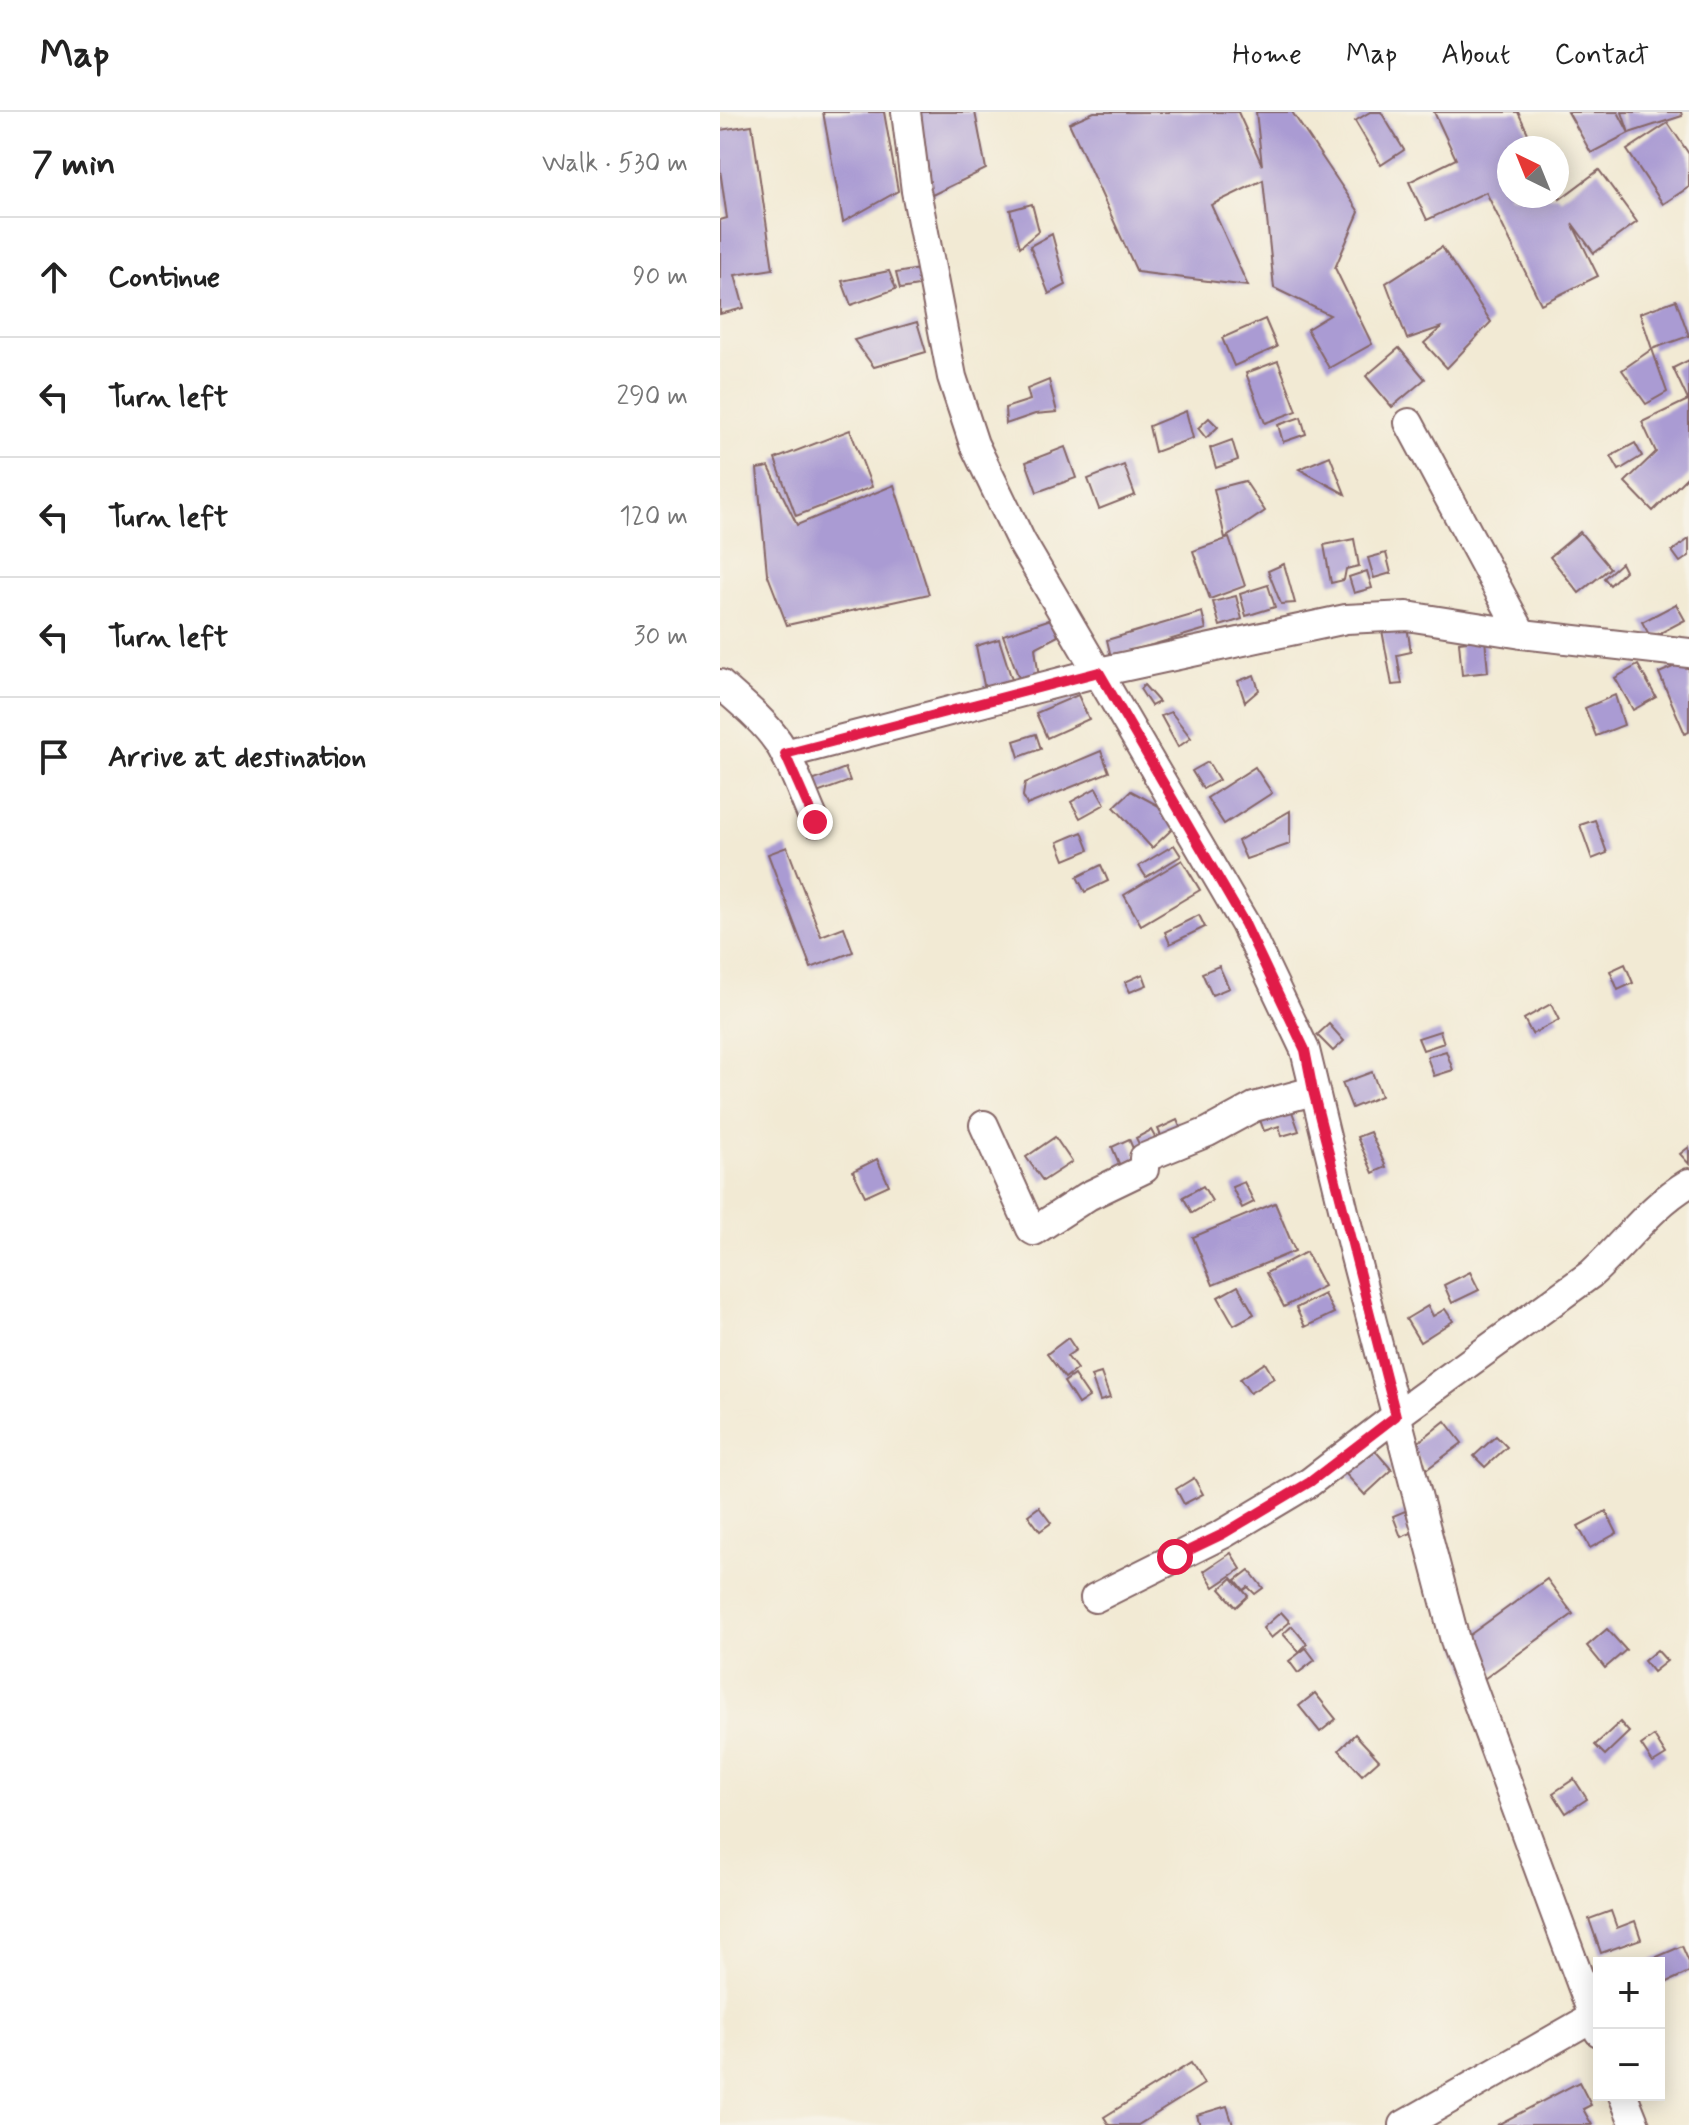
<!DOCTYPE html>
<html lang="en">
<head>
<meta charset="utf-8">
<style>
	body { margin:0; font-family:Mynerve,sans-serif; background:#f6f6f6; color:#222 }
	.controls { position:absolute; right:24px; bottom:24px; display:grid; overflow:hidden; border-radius:0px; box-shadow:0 4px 20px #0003 }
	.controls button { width:72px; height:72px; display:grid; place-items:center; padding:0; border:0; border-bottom:2px solid #e0e0e0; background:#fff; color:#222; font:40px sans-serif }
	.compass { position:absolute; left:777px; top:24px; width:72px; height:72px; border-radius:50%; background:#fff; box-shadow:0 4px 20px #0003; rotate:317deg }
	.stop { position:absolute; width:24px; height:24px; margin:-18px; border:6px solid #e11d48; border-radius:50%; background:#fff }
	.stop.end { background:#e11d48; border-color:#fff; box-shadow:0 2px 8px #0008 }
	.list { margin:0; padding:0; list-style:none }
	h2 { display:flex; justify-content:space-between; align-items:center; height:104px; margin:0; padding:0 32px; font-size:34px }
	h2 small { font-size:26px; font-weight:400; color:#767676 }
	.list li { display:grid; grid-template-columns:52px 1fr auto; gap:24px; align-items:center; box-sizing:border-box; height:120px; padding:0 32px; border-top:2px solid #e0e0e0 }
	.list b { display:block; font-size:30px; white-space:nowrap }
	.list em { font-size:26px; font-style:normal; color:#767676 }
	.icon { flex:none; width:44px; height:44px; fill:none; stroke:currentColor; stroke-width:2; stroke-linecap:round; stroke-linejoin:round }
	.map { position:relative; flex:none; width:969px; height:2013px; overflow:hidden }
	header { display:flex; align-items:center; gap:48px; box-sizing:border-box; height:112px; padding:0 40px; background:#fff; border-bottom:2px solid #e0e0e0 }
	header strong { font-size:38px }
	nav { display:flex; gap:44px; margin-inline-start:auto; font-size:28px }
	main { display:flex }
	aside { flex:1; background:#fff }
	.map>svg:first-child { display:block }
	.building { fill:#aa9bd3 }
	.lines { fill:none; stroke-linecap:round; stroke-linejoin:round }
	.minor-casing { stroke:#856666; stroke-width:32 }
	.minor { stroke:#fff; stroke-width:28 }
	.route { stroke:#e11d48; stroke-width:10 }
</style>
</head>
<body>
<header>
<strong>Map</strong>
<nav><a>Home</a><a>Map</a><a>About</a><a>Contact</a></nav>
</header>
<main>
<aside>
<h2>7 min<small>Walk · 530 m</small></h2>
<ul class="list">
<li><svg class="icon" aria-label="ahead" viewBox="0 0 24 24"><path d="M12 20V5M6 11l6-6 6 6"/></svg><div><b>Continue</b></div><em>90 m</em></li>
<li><svg class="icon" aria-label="left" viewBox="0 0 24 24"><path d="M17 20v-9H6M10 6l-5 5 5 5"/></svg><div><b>Turn left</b></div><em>290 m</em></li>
<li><svg class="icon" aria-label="left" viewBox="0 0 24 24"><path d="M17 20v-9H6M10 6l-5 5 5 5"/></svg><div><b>Turn left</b></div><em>120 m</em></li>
<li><svg class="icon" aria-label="left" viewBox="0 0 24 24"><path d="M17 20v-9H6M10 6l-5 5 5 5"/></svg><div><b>Turn left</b></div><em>30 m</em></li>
<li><svg class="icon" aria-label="arrive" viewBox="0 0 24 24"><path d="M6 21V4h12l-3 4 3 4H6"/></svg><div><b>Arrive at destination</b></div></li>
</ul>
</aside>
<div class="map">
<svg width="969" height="2013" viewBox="0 0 969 2013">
	<rect width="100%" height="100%" fill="#f7f3e8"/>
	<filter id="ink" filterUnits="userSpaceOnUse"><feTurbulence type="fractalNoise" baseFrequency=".0125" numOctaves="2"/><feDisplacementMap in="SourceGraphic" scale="16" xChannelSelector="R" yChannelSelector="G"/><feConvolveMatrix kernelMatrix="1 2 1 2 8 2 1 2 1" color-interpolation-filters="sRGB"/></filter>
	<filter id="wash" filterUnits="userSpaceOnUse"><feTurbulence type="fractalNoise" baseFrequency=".006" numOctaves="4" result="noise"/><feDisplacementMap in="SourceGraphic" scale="32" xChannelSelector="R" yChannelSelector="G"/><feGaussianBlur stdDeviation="1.8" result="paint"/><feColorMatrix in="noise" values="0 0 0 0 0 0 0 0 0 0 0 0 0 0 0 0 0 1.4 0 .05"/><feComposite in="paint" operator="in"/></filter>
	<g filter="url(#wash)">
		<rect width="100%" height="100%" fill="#f2ead4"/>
		<g id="blocks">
			<!-- building -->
			<g class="building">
				<path d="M103 0H164L178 79 123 110Z"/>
				<path d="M193 0H255L266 57 208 85Z"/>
				<path d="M374 0H518L542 53 536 0H572L639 100 615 156 652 232 609 256 587 217 610 203 554 176 543 68 491 93 528 174 417 160 349 11Z"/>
				<path d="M650 0H661L684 38 661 53 635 9Z"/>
				<path d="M714 0H798L815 36H789V84H839L840 87 879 58 917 110 874 141 852 111 878 164 821 192 766 80 707 108 689 70 736 47Z"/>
				<path d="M848 0H898L909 21 871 41Z"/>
				<path d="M902 0H961L962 4 909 21Z"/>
				<path d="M948 11 969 42V75L943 92 907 38Z"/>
				<path d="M32 13 53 157 15 163 24 196 0 202V108L7 106 0 58V18Z"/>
				<path d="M312 92 319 119 300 135 290 98Z"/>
				<path d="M332 122 346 173 329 182 310 134Z"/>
				<path d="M722 135 771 210 727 256 704 231 722 215 687 227 666 171Z"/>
				<path d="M199 157 204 173 180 177 176 161Z"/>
				<path d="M169 159 176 177 131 193 122 169Z"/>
				<path d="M956 188 969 224 932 237 920 201Z"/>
				<path d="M545 207 557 235 514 254 502 226Z"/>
				<path d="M197 210 206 240 154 255 134 228Z"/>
				<path d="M679 236 705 267 672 295 646 264Z"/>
				<path d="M932 237 947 280 926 292 902 258Z"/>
				<path d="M969 248V363L933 399 905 370 936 340 922 310 968 288 953 256Z"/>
				<path d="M558 249 577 299 545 311 526 261Z"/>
				<path d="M329 268 337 300 315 302 286 312 285 296 310 288 307 277Z"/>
				<path d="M466 299 473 326 435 340 429 314Z"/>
				<path d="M581 305 586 322 563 330 558 313Z"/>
				<path d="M489 306 498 315 486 326 478 316Z"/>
				<path d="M130 318 152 375 76 404 55 347Z"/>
				<path d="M512 328 518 348 496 356 490 336Z"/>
				<path d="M915 331 922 344 899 358 891 344Z"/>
				<path d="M345 335 356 366 317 380 306 350Z"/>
				<path d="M610 344 625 382 579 357Z"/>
				<path d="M404 353 415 383 379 397 368 367Z"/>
				<path d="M49 355 77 413 174 373 209 482 67 513 47 461 37 357Z"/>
				<path d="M525 369 545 399 505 426 494 377Z"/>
				<path d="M860 420 890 456 859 481 830 445Z"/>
				<path d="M509 426 525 474 490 487 473 439Z"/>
				<path d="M634 427 639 454 626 457 624 468 611 471 604 433Z"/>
				<path d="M969 427V444L960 450 952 439Z"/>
				<path d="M666 441 671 461 654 466 648 446Z"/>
				<path d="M901 451 905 459 890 473 884 466Z"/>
				<path d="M564 452 575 491 561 492 548 459Z"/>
				<path d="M647 459 652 476 634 481 629 465Z"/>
				<path d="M548 473 555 495 526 504 520 482Z"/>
				<path d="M516 484 522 507 500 514 493 490Z"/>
				<path d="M956 492 965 508 931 526 922 510Z"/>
				<path d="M482 500 486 517 391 545 387 528Z"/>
				<path d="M331 507 338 524 315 536 319 566 300 569 283 523Z"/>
				<path d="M687 514 691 540 677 543 682 572 672 573 662 518Z"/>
				<path d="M279 527 293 571 265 578 256 534Z"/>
				<path d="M765 527 768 560 742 563 739 530Z"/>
				<path d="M969 548V620L965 622 939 561Z"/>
				<path d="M918 553 936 585 913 598 895 566Z"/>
				<path d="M534 563 539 578 525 590 518 569Z"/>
				<path d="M424 573 439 590 431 594 420 577Z"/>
				<path d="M358 583 369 607 327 626 316 601Z"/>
				<path d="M895 583 904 613 876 624 865 596Z"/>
				<path d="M451 600 471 626 458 635 441 604Z"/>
				<path d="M316 622 321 637 299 645 294 629Z"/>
				<path d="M381 639 389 660 307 693 303 684 305 671Z"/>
				<path d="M488 650 499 668 483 677 472 659Z"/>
				<path d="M535 655 552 681 504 712 487 686Z"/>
				<path d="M125 656 130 669 97 681 92 669Z"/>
				<path d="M376 676 385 692 360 706 351 690Z"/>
				<path d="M411 679 463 707 432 736 394 695Z"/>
				<path d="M570 699V732L526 747 518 729Z"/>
				<path d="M875 708 887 741 872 747 860 713Z"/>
				<path d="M362 720 369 738 345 748 338 730Z"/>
				<path d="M454 733 461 744 426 765 419 754Z"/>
				<path d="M67 735 101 824 124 815 133 840 91 856 48 742Z"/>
				<path d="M462 748 480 778 421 813 404 783Z"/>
				<path d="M381 753 388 769 365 780 357 765Z"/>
				<path d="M479 803 485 815 450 832 445 820Z"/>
				<path d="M905 852 913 871 898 878 890 859Z"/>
				<path d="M499 854 509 876 492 883 482 861Z"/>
				<path d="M423 862 427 873 410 880 405 870Z"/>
				<path d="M831 892 839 908 812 922 804 907Z"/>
				<path d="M609 912 624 929 613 939 597 923Z"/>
				<path d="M720 919 724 931 703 938 698 926Z"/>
				<path d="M726 939 733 958 714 964 707 945Z"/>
				<path d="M652 960 661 984 632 996 622 971Z"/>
				<path d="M570 994 579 1019 562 1024 559 1014 544 1019 539 1005Z"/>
				<path d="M457 1008 464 1024 445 1033 438 1017Z"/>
				<path d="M431 1018 440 1034 424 1042 416 1026Z"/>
				<path d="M650 1020 666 1055 653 1061 637 1025Z"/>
				<path d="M335 1025 352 1050 323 1069 306 1045Z"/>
				<path d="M409 1027 417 1046 400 1054 392 1035Z"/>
				<path d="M969 1035V1052L960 1042Z"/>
				<path d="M157 1047 169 1073 145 1084 133 1059Z"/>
				<path d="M524 1070 534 1090 522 1096 512 1075Z"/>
				<path d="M483 1074 492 1089 472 1101 463 1085Z"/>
				<path d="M555 1091 575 1139 493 1173 473 1125Z"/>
				<path d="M586 1140 604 1174 564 1195 546 1161Z"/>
				<path d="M750 1160 759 1178 732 1191 724 1173Z"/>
				<path d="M518 1174 534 1202 514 1213 498 1185Z"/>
				<path d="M604 1182 614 1201 585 1215 576 1196Z"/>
				<path d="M708 1194 713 1204 725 1197 733 1209 700 1230 686 1207Z"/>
				<path d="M348 1226 356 1238 347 1244 357 1257 345 1266 327 1242Z"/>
				<path d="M545 1251 554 1266 530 1281 520 1267Z"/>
				<path d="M381 1261 390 1286 380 1289 371 1264Z"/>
				<path d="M354 1263 369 1285 358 1292 344 1270Z"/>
				<path d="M725 1309 742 1331 707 1357 691 1336Z"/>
				<path d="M776 1324 787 1335 765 1355 754 1344Z"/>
				<path d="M652 1335 672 1358 645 1383 624 1360Z"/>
				<path d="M474 1366 483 1382 464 1392 456 1377Z"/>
				<path d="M319 1395 331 1411 320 1419 308 1403Z"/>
				<path d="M685 1399 694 1420 681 1425 673 1404Z"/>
				<path d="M886 1399 897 1421 870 1436 858 1414Z"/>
				<path d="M511 1441 521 1457 494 1475 484 1459Z"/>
				<path d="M529 1458 543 1476 535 1482 528 1475 524 1478 516 1468Z"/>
				<path d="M512 1466 528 1484 516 1495 500 1477Z"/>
				<path d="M827 1467 853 1502 753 1575 737 1532Z"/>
				<path d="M561 1500 570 1510 551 1526 543 1516Z"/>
				<path d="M572 1514 587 1532 579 1540 563 1522Z"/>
				<path d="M887 1517 906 1538 885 1556 867 1534Z"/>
				<path d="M586 1536 595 1548 578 1561 569 1549Z"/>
				<path d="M937 1538 947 1549 933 1560 924 1549Z"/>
				<path d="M595 1581 616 1607 600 1620 579 1594Z"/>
				<path d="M900 1610 909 1620 885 1643 875 1633Z"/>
				<path d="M635 1622 659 1648 642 1663 619 1638Z"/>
				<path d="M934 1624 946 1643 933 1651 921 1633Z"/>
				<path d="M854 1667 867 1687 846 1701 833 1681Z"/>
				<path d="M891 1799 897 1816 915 1809 921 1827 881 1841 869 1807Z"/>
				<path d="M962 1834 969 1850V1860L939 1874V1851H923Z"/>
				<path d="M471 1951 484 1972 418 2013H389L384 2005Z"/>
				<path d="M859 1970 871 1993 863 1997 872 2013H777Z"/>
				<path d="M507 1994 513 2013H480L477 2003Z"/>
			</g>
		</g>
	</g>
	<g filter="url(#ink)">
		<use href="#blocks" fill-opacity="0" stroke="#856666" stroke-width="2"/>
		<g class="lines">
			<!-- minor casing -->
			<g class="minor-casing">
				<g id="minor">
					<path d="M186 0 196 79 232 265 254 332 301 429 525 812 585 938 634 1141 736 1532 879 1920"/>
					<path d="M689 311 802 522"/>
					<path d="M0 572C20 590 42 607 58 630 74 654 83 684 95 710"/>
					<path d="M65 642 379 560 626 507 687 504 802 522 969 541"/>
					<path d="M264 1013 311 1117 314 1119 368 1084 424 1057V1046L488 1020 534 995 593 979"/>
					<path d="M375 1486 503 1422 590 1370 676 1304 871 1162C904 1132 930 1094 969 1071"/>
					<path d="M903 1983 915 2013"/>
					<path d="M684 2013 873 1905"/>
				</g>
			</g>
			<!-- minor -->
			<use href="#minor" class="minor"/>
		</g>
	</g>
	<g class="lines" filter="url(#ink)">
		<!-- route -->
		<path class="route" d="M95 710 65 642 379 560 525 812 585 938 593 979 676 1304 590 1370 503 1422 455 1445"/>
	</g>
</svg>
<div class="controls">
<button>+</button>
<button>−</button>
</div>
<svg class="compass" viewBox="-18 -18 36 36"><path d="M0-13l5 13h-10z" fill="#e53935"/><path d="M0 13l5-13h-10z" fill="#767676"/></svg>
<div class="stop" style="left:455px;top:1445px"></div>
<div class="stop end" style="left:95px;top:710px"></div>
</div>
</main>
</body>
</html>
